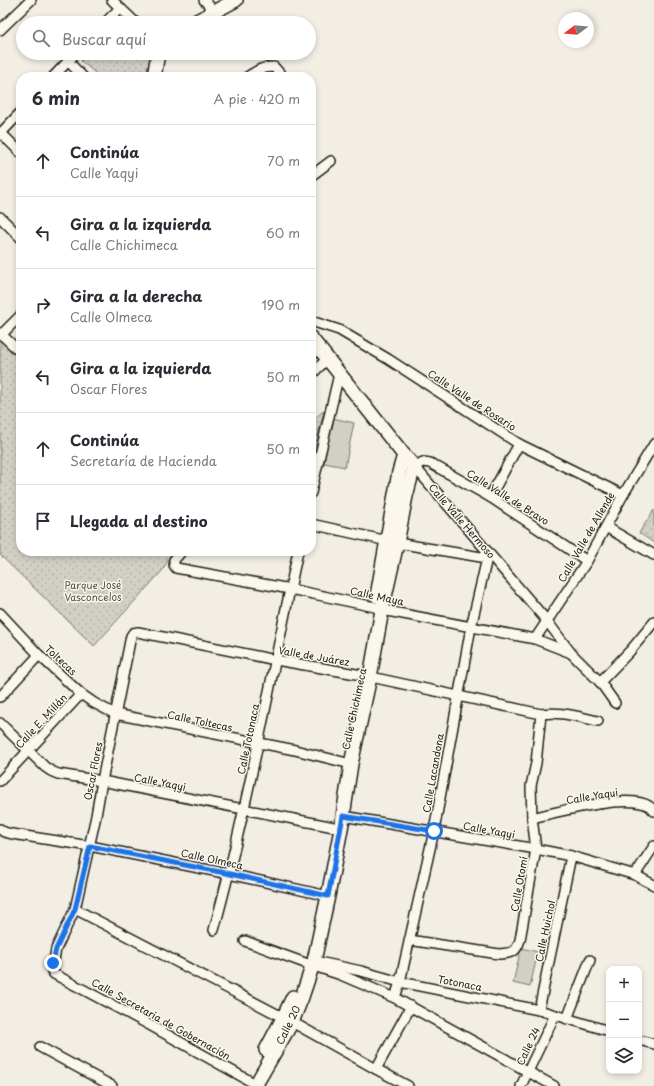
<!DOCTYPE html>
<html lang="es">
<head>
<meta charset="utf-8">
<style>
	body { margin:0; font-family:"Playpen Sans",sans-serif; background:#f7f7f7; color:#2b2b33 }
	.controls { position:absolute; right:12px; bottom:12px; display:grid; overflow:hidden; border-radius:8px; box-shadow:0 2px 6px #0003 }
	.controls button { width:36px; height:36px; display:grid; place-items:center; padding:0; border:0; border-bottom:1px solid #e1e1e2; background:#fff; color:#2b2b33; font:20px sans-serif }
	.compass { position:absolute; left:558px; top:12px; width:36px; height:36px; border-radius:50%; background:#fff; box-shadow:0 2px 6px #0003; rotate:254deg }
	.stop { position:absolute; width:12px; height:12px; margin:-9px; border:3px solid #1a73e8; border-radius:50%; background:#fff }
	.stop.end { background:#1a73e8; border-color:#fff; box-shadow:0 1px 4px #0008 }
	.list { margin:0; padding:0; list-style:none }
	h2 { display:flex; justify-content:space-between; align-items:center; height:52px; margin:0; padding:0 16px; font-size:17px }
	h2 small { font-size:13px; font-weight:400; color:#7c7c81 }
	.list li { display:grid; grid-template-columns:26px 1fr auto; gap:12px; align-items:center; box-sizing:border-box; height:72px; padding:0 16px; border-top:1px solid #e1e1e2 }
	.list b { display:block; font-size:15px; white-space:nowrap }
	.list p { margin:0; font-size:13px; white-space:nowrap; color:#7c7c81 }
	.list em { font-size:13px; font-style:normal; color:#7c7c81 }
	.icon { flex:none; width:22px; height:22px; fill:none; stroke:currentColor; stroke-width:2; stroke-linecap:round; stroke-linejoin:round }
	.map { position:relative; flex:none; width:654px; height:1086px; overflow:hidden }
	.search { position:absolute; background:#fff; box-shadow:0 2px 6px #0003; left:16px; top:16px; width:300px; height:44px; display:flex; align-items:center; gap:10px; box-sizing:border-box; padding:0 14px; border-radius:22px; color:#7c7c81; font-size:15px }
	.panel { position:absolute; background:#fff; box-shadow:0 2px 6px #0003; left:16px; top:72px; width:300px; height:484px; border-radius:16px }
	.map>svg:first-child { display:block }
	.green { fill:#d2cfc6; stroke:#777671 }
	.park { fill:url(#park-dots); stroke:#777671 }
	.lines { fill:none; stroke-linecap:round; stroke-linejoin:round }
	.minor-casing { stroke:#1c1c1c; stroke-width:12 }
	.secondary-casing { stroke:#1c1c1c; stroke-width:16 }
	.minor { stroke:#fbf7ec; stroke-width:9 }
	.secondary { stroke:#fbf7ec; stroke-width:13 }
	.route { stroke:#1a73e8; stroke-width:5 }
	.labels { text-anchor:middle; stroke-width:3; stroke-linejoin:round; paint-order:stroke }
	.street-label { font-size:10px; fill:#1c1c1c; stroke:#fbf7ec }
	.park-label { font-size:10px; fill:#53524f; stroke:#fbf7ec }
</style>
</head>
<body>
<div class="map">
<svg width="654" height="1086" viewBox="0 0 654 1086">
	<defs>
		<pattern id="park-dots" width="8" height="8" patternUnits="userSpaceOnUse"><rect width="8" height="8" fill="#d2cfc6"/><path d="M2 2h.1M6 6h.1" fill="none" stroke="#b4b1aa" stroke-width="1.8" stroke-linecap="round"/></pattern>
	</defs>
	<rect width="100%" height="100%" fill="#f2eee4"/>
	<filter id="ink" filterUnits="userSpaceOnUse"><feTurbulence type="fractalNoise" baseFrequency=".025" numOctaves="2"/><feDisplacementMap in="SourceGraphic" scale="8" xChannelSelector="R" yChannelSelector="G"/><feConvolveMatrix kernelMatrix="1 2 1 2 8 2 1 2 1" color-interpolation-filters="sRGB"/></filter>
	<g filter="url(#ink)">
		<!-- green -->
		<g class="green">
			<path d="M333 418 354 423 345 467 324 463Z"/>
			<path d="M521 948 538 952 530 987 513 983Z"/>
		</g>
		<!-- park -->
		<g class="park">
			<path d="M87 53H143L155 55 151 77H100L81 61Z"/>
			<path d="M0 339 21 359V551H175L170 556 162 571 94 646 0 555Z"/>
			<path d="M324 410 311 465V422Z"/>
			<path d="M654 510V543L639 533Z"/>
		</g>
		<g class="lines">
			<!-- minor casing -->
			<g class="minor-casing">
				<g id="minor">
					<path d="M112 0 136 23"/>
					<path d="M204 0 214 11"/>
					<path d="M105 23 120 8"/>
					<path d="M0 30 31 0"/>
					<path d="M68 61 83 77"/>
					<path d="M53 77 76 53"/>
					<path d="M247 77C258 70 262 67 274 67L283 77"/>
					<path d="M1 133 21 153"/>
					<path d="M0 134 21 112"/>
					<path d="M311 176 331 161"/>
					<path d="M0 217 21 238"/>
					<path d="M311 321 339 330 388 359 519 444 623 495"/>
					<path d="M0 333 21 353"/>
					<path d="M1 335 21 315"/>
					<path d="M311 375 328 358"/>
					<path d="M311 493 339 374"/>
					<path d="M490 497 519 444"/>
					<path d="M311 524 397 543 487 558"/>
					<path d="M606 527 654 555"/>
					<path d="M182 551 174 560V565L176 568 290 589 375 607 382 610 535 639 571 653"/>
					<path d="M587 561 490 497 430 463 423 462 414 466 547 621 571 653 600 682 615 703"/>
					<path d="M0 613 39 655 81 694 94 703 115 714 295 750 351 764"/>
					<path d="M535 639 587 561 623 495 654 444"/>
					<path d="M600 682 630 651 654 622"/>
					<path d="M0 697 39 655"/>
					<path d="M0 723 45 767 51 771 58 774 102 781 334 827"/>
					<path d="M0 781 28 751 81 694"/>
					<path d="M343 816 536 849 571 856 635 875 654 885"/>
					<path d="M532 818C557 812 628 793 649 806 651 807 652 809 654 811"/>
					<path d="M0 829 4 832 12 834 90 846 229 874 328 896"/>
					<path d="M635 875 654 846"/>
					<path d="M75 909 292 1022 376 1069 408 1086"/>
					<path d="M214 930C248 805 271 678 298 551"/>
					<path d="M409 940 499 954C512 953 516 953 520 940L536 849 532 818 531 786 536 763 541 714"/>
					<path d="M245 941 305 963 341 975 395 998 554 1086"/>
					<path d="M319 962 361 971 400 982 539 1010 609 1031"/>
					<path d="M395 998 400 982 434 831 471 627 487 558V551"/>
					<path d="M539 1010 571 856"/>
					<path d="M567 1019 590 960"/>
					<path d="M639 1040 654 1044"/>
					<path d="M40 1047 112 1086"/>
					<path d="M376 1069 411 1006"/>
					<path d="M259 1086 146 1023 54 974 52 971 56 949 75 909 96 816 102 781 131 636 133 633 138 632 143 633 276 660 362 675 541 714C561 711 579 717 598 721"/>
					<path d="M521 1086 555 1015"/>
				</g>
			</g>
			<!-- secondary casing -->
			<g class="secondary-casing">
				<g id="secondary">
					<path d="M193 23 236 0"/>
					<path d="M154 77 158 53"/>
					<path d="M377 596 399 472 404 455"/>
					<path d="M266 1050 283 1018 293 997"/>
					<path d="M255 1086 292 1022 302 997 314 961 328 896 341 829 351 764 370 677 382 610 397 543 406 496 414 466 404 455 311 338"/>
				</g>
			</g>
			<!-- minor -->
			<use href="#minor" class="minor"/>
			<!-- secondary -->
			<use href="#secondary" class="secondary"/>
		</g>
	</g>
	<g class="lines" filter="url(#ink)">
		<!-- route -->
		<path class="route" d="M53 963 56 949 75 909 90 846 230 874 328 896 343 816 434 831"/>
	</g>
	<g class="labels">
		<!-- street labels -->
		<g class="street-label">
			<text transform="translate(472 400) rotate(33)" y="4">Calle Valle de Rosario</text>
			<text transform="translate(508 497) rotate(32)" y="4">Calle Valle de Bravo</text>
			<text transform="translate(462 521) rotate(49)" y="4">Calle Valle Hermoso</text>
			<text transform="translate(586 537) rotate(-60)" y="4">Calle Valle de Allende</text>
			<text transform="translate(377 596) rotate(12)" y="4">Calle Maya</text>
			<text transform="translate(314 656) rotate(10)" y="4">Valle de Juárez</text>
			<text transform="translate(61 660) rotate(43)" y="4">Toltecas</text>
			<text transform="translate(354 709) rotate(-78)" y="4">Calle Chichimeca</text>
			<text transform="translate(41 721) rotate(-47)" y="4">Calle E. Millán</text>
			<text transform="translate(200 721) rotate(12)" y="4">Calle Toltecas</text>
			<text transform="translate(248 739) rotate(-78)" y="4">Calle Totonaca</text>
			<text transform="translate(93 771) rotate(-79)" y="4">Oscar Flores</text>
			<text transform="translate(433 773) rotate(-80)" y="4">Calle Lacandona</text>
			<text transform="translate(160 782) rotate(11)" y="4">Calle Yaqyi</text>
			<text transform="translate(592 796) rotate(-9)" y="4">Calle Yaqui</text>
			<text transform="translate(489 830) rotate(10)" y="4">Calle Yaqyi</text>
			<text transform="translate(212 859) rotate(12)" y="4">Calle Olmeca</text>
			<text transform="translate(519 884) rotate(-80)" y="4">Calle Otomí</text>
			<text transform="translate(545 931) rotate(-78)" y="4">Calle Huichol</text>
			<text transform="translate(460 983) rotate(11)" y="4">Totonaca</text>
			<text transform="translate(161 1019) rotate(29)" y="4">Calle Secretaria de Gobernación</text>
			<text transform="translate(288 1025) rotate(-64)" y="4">Calle 20</text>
			<text transform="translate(528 1046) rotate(-65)" y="4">Calle 24</text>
		</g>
		<!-- park labels -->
		<g class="park-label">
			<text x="93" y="589">Parque José<tspan x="93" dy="12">Vasconcelos</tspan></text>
		</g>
	</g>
</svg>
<div class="controls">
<button>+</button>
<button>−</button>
<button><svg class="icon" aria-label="layers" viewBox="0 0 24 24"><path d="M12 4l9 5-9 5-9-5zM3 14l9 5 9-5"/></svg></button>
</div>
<svg class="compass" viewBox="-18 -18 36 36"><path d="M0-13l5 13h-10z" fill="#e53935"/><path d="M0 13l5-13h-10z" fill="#7c7c81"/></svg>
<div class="stop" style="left:434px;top:831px"></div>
<div class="stop end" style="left:53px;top:963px"></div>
<div class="search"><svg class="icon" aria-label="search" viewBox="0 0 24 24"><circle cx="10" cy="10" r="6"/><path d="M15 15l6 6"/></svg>Buscar aquí</div>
<section class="panel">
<h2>6 min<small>A pie · 420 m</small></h2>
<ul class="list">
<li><svg class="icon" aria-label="ahead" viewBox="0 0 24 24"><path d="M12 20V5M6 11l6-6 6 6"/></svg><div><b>Continúa</b><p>Calle Yaqyi</p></div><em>70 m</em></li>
<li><svg class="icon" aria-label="left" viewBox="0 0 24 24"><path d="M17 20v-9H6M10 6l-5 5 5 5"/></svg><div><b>Gira a la izquierda</b><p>Calle Chichimeca</p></div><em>60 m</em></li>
<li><svg class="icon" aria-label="right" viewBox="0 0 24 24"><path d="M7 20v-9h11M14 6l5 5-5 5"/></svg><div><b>Gira a la derecha</b><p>Calle Olmeca</p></div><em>190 m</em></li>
<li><svg class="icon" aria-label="left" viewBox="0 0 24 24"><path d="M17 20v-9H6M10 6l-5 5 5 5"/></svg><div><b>Gira a la izquierda</b><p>Oscar Flores</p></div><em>50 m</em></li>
<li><svg class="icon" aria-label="ahead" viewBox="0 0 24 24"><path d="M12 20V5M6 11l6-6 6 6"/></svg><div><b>Continúa</b><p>Secretaría de Hacienda</p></div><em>50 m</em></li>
<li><svg class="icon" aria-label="arrive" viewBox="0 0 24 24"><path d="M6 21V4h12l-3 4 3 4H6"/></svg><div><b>Llegada al destino</b></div></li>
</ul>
</section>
</div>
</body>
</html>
